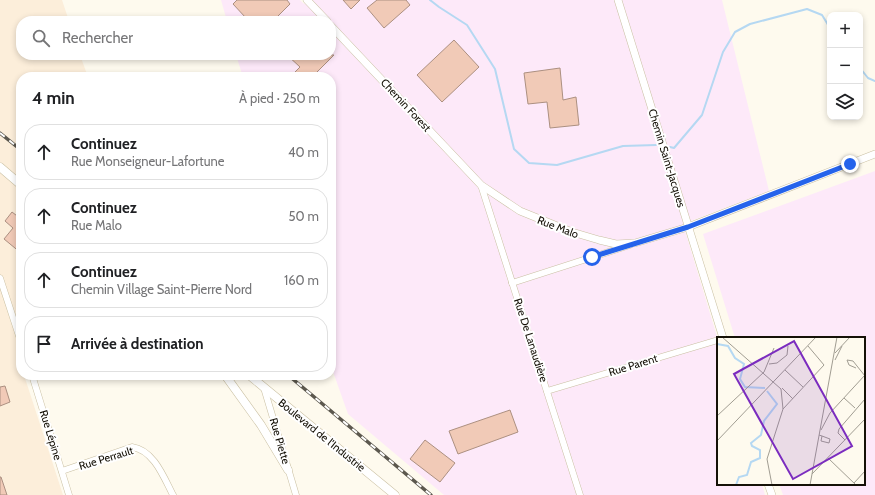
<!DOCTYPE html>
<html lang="fr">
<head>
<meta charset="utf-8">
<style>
	body { margin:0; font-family:Cabin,sans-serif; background:#f2f2f2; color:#202124 }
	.controls { position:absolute; right:12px; top:12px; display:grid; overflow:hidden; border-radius:8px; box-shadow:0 2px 6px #0003 }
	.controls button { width:36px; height:36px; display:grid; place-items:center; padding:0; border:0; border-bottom:1px solid #e0e0e0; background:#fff; color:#202124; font:20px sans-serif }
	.stop { position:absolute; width:12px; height:12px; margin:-9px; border:3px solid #2563eb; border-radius:50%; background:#fff }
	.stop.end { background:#2563eb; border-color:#fff; box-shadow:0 1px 4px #0008 }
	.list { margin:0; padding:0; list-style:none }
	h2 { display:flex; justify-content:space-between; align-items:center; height:52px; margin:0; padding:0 16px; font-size:17px }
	h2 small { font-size:13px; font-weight:400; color:#757577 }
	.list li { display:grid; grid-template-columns:26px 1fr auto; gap:12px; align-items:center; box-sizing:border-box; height:56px; margin:0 8px 8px; padding:0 8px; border:1px solid #e0e0e0; border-radius:16px }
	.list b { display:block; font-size:15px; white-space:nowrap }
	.list p { margin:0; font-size:13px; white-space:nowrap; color:#757577 }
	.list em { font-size:13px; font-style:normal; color:#757577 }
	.icon { flex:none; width:22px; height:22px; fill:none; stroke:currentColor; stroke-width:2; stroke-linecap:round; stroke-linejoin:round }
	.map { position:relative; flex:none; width:875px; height:495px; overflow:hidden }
	.search { position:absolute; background:#fff; box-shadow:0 2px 6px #0003; left:16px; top:16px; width:320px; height:44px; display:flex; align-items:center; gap:10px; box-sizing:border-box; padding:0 14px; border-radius:16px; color:#757577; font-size:15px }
	.panel { position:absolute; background:#fff; box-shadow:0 2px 6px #0003; left:16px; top:72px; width:320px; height:308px; border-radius:16px }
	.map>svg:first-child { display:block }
	.commercial { fill:#fceeda }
	.industrial { fill:#fde9f9 }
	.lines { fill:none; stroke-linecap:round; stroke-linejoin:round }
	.stream { stroke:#b5d8f2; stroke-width:2 }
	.building { fill:#f1cab7; stroke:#ac9081 }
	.minor-casing { stroke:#cac0a3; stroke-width:7 }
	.tertiary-casing { stroke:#cac0a3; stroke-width:8 }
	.secondary-casing { stroke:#cac0a3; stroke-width:9 }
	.minor { stroke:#fff; stroke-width:6 }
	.tertiary { stroke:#fff; stroke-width:7 }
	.secondary { stroke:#fff; stroke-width:8 }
	.rail-casing { stroke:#5c584e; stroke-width:3.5 }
	.rail { stroke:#fff; stroke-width:2; stroke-dasharray:6; stroke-linecap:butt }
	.route { stroke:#2563eb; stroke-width:5 }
	.labels { text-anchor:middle; stroke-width:4; stroke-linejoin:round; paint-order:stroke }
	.street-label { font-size:11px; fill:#151107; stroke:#fff }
	.inset-river { fill:none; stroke:#b5d8f2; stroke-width:2 }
	.inset-road { fill:none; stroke:#a19d92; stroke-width:1 }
	.view { fill:#7b2cbf; fill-opacity:0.15; stroke:#7b2cbf; stroke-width:2 }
	.inset-edge { fill:none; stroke:#151107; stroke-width:2 }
</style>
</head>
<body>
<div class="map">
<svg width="875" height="495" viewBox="0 0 875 495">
	<rect width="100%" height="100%" fill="#fefaee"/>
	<!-- commercial -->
	<path class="commercial" d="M0 0H62L69 21H21V55H80L88 77H21V353L19 357 21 364V375H24L63 495H0Z"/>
	<!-- industrial -->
	<g class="industrial">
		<path d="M221 0H300L304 4 308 0H722L769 191 683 224 718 340V484H762L765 495H444L348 414 331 366V77H243L236 55H331V21H227Z"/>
		<path d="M875 171V495H783L779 484H864V338H735L703 234Z"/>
	</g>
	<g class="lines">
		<!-- stream -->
		<g class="stream">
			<path d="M430 0 439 7 467 25 495 69 514 149 529 163 557 165 623 146 656 145"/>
			<path d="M860 68 868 78 875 81"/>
			<path d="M670 147 674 148 702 115 723 52 735 32 750 24 807 9 822 15 830 28"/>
		</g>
	</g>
	<!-- building -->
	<g class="building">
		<path d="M237 0H287L290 4 273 21H243L246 18 233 4Z"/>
		<path d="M343 0H360L351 9Z"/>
		<path d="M377 0H406L410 5 384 28 367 8Z"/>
		<path d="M454 40 479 67 442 102 417 75Z"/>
		<path d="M287 55H334L312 77H290L300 67Z"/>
		<path d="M560 68 563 100 576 97 579 125 550 128 547 102 528 104 524 73Z"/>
		<path d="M12 212 21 219V253L4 239 13 228 5 221Z"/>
		<path d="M5 386 10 402 0 406V387Z"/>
		<path d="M510 410 518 432 458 454 449 431Z"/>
		<path d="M425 440 455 463 440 482 410 459Z"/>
		<path d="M0 477H1L7 495H0Z"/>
	</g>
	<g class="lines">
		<!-- minor casing -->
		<g class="minor-casing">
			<g id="minor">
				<path d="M481 185 580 495"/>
				<path d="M0 278 21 342"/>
				<path d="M512 283 630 245"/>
				<path d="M32 375 69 495"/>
				<path d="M264 388 296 495"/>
				<path d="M547 391 718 340"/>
				<path d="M62 471 132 447C154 450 164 478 173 495"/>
			</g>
		</g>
		<!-- tertiary casing -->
		<g class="tertiary-casing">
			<g id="tertiary">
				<path d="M307 0 327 21"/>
				<path d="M618 0 723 338"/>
				<path d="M331 26 481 185 520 211 572 232 599 240 616 244 635 243 688 227 875 154"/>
				<path d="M768 484 772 495"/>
			</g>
		</g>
		<!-- secondary casing -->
		<g class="secondary-casing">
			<g id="secondary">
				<path d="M0 167 21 185"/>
				<path d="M225 375 261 425 288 470"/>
				<path d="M249 375 395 495"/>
			</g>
		</g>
		<!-- minor -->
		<use href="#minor" class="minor"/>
		<!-- tertiary -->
		<use href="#tertiary" class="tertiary"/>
		<!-- secondary -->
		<use href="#secondary" class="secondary"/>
		<!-- rail casing -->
		<g class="rail-casing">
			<g id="rail">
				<path d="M0 133 21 150"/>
				<path d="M288 375 431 495"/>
			</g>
		</g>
		<!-- rail -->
		<use href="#rail" class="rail"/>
	</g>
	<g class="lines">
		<!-- route -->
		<path class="route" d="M592 257 688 227 850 164"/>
	</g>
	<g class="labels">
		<!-- street labels -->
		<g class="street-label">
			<text transform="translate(406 105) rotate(47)" y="4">Chemin Forest</text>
			<text transform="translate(667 158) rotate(73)" y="4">Chemin Saint-Jacques</text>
			<text transform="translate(558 227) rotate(21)" y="4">Rue Malo</text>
			<text transform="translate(531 340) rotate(72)" y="4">Rue De Lanaudière</text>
			<text transform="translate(633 365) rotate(-17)" y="4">Rue Parent</text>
			<text transform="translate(51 435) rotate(73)" y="4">Rue Lépine</text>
			<text transform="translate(322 435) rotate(39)" y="4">Boulevard de l'Industrie</text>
			<text transform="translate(280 441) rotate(74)" y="4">Rue Piette</text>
			<text transform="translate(106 458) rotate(-17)" y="4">Rue Perrault</text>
		</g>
	</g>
	<!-- overview -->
	<g transform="translate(717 337)">
		<rect width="148" height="148" fill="#fefaee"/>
		<path class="inset-river" d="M0 7 11 9 18 21 27 27 23 42 28 50 48 51M19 148 22 140 30 138 34 125 43 121V113L35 109 34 106 44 98 47 84 60 67 50 54"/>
		<path class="inset-road" d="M5 0 64 52 66 72 50 122 55 148M118 16 133 0M118 23 125 9M52 27 60 26 70 18 71 9M139 31 132 28 130 23 136 24 148 39M68 33 86 50M47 35 57 11M65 51 76 62M127 61 138 71M66 72 107 28 91 9M113 76 148 38M0 79 47 35M104 93 113 76M102 98 105 99 104 104 112 106 113 102 105 99M128 103 121 96 122 92 148 62M0 104 99 0M111 121 139 148M95 137 148 82M137 146 148 134M93 148 120 0"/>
		<path class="view" d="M77 4 135 109 76 142 17 37Z"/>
		<rect width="148" height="148" class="inset-edge"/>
	</g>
</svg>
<div class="controls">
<button>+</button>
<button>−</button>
<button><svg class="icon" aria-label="layers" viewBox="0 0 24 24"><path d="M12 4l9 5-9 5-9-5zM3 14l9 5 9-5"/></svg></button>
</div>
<div class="stop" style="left:592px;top:257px"></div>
<div class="stop end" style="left:850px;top:164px"></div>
<div class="search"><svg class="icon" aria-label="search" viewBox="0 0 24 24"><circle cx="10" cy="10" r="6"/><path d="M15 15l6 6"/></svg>Rechercher</div>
<section class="panel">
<h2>4 min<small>À pied · 250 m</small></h2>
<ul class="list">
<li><svg class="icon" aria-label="ahead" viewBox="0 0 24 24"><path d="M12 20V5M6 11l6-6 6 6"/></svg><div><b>Continuez</b><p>Rue Monseigneur-Lafortune</p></div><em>40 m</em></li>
<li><svg class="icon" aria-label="ahead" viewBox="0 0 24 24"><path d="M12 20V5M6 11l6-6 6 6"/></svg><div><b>Continuez</b><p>Rue Malo</p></div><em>50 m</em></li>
<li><svg class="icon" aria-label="ahead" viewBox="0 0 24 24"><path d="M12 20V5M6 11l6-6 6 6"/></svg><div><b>Continuez</b><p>Chemin Village Saint-Pierre Nord</p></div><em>160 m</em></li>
<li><svg class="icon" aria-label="arrive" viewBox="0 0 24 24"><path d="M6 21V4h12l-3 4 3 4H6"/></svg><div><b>Arrivée à destination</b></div></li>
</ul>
</section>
</div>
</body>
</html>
